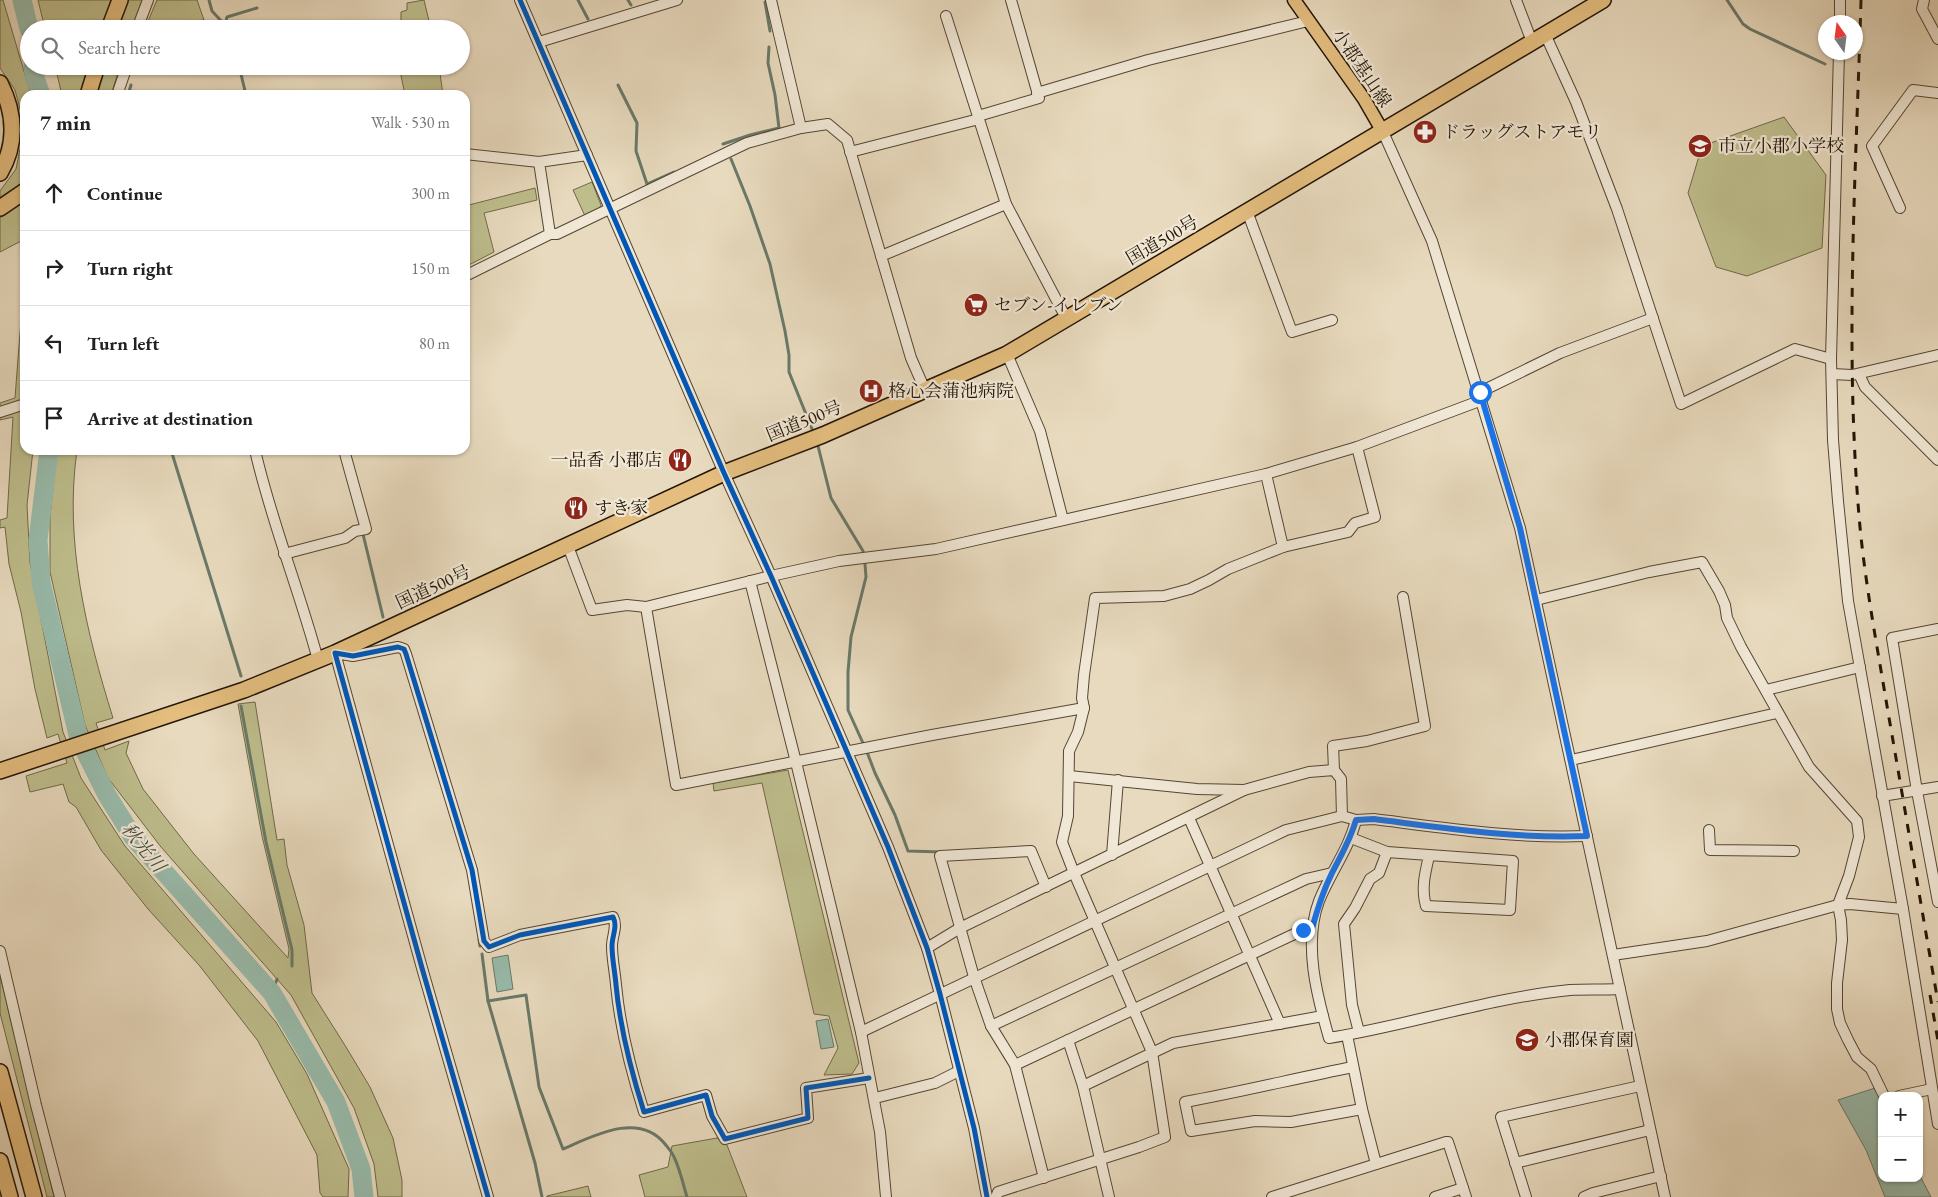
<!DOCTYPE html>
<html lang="en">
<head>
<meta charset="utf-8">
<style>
	body { margin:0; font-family:"EB Garamond","Noto Serif JP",serif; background:#f2f2f2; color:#222 }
	.controls { position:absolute; right:15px; bottom:15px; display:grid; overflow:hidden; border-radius:10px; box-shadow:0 1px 4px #0004 }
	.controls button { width:45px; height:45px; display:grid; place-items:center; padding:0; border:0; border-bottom:1px solid #e0e0e0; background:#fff; color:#222; font:25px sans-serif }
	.compass { position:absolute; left:1818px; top:15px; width:45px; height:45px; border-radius:50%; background:#fff; box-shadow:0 1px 4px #0004; rotate:346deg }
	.stop { position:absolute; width:15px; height:15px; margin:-11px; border:4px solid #1a73e8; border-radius:50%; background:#fff }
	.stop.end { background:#1a73e8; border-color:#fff; box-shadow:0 1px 5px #0008 }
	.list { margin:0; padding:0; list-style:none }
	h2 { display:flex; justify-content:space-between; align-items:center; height:65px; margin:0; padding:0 20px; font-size:21px }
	h2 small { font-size:16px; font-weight:400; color:#767676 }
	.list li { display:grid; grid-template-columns:32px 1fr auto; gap:15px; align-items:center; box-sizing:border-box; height:75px; padding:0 20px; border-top:1px solid #e0e0e0 }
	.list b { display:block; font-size:19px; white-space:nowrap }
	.list em { font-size:16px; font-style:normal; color:#767676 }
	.icon { flex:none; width:28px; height:28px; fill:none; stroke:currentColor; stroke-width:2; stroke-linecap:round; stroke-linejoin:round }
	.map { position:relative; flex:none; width:1938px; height:1197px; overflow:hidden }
	.search { position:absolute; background:#fff; box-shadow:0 1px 4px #0004; left:20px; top:20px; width:450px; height:55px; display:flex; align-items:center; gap:12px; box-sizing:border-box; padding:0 18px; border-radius:28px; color:#767676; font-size:19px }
	.panel { position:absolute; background:#fff; box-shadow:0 1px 4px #0004; left:20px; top:90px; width:450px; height:365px; border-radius:15px }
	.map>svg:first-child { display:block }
	.green { fill:#bebd8c; stroke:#706949 }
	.water { fill:#98bbab; stroke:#697969 }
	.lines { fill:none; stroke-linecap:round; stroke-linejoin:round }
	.stream { stroke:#697969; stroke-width:3 }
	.river { stroke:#98bbab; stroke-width:19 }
	.minor-casing { stroke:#544634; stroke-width:12 }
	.major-casing { stroke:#221506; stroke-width:15 }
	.highway-casing { stroke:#221506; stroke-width:18 }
	.minor { stroke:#f0e7d5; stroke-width:10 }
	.major { stroke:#e4bd7f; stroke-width:12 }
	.highway { stroke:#e4bd7f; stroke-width:15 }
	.rail { stroke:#221506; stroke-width:3; stroke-dasharray:9 9; stroke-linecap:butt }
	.cycleway-casing { stroke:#f0e7d5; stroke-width:8 }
	.cycleway { stroke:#0057b8; stroke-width:5 }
	.route { stroke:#1a73e8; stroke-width:6 }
	.labels { text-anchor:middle; stroke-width:4.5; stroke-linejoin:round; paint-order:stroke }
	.street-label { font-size:18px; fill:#221506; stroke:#f0e7d5 }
	.poi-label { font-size:18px; fill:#221506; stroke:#f0e7d5; text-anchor:start }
	.water-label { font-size:19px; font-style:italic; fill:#4b4f40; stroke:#f0e7d5 }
</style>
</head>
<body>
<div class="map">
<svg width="1938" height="1197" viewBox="0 0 1938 1197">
	<rect width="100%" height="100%" fill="#e8dabe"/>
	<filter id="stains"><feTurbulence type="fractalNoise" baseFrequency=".004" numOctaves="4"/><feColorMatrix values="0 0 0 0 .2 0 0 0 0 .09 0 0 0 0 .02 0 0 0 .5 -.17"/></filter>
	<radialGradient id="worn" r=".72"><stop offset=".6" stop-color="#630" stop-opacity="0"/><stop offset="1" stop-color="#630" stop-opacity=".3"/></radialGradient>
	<!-- green -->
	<g class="green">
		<path d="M0 0H3L31 95H25V181L11 195 0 198V191L16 169 21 144V113L15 90 0 68Z"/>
		<path d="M38 0H111L102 29H45Z"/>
		<path d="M126 0H142L132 29H117Z"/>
		<path d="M157 0H197L204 20 146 26Z"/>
		<path d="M424 0 431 29H390L389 24 401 20V12L407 10V3Z"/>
		<path d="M55 66H89L85 95H62Z"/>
		<path d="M105 66H120L111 95H96Z"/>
		<path d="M399 66H439L443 95H405Z"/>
		<path d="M1784 117 1826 175 1822 248 1747 276 1716 267 1688 193 1702 146Z"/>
		<path d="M592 182 601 205 598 211 585 216 573 190Z"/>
		<path d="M535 188 537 200 484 213 494 252 465 267V206Z"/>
		<path d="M25 200V239L0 252V218Z"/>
		<path d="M25 268V450H33L27 505 30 563 63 732 81 778 125 846 276 1022 307 1074 349 1169 348 1197H323L320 1193 317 1155 258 1041 199 965 148 909 101 850 76 807 69 802 63 784 30 792 26 776 67 763 58 734 47 738 35 689 21 612 9 564 5 527 0 528V520L7 518 13 417 0 420V403L15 398Z"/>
		<path d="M57 450H77C64 541 86 631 113 718L96 723 105 750 129 741 126 753 143 789 194 854 288 958 289 949 262 836 238 704 255 702 277 840 284 839 287 865 304 925 312 993 346 1047 370 1087 393 1138 402 1180V1197H378L374 1164 354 1108 291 995 161 847 108 778 85 725 50 572V516Z"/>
		<path d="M788 770 859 1063 852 1074 824 1075 838 1048 829 1016 814 1014 762 783 714 791 713 783Z"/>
		<path d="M0 975 54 1197H47L0 1013Z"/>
		<path d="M717 1138 727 1145 747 1197H645L639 1175 668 1167 672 1146Z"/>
		<path d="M588 1186 591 1197H547V1196Z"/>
	</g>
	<!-- water -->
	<g class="water">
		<path d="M508 955 513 989 497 992 492 958Z"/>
		<path d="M828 1019 834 1047 821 1049 816 1021Z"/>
		<path d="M1875 1088 1882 1102V1178H1919V1174L1931 1197H1885L1866 1150 1838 1100Z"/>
	</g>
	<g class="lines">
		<!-- stream -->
		<g class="stream">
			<path d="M209 0 212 11 225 25 226 29"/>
			<path d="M578 0 588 19"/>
			<path d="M628 0 631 5"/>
			<path d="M1727 0 1743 24 1750 29 1825 64"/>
			<path d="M765 2 770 31"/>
			<path d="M225 25 227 17 257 8"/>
			<path d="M239 66 246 95"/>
			<path d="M618 85 637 123 636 151 647 184 674 172"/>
			<path d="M128 95 131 85"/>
			<path d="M723 144 750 135 779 128 775 95 768 63 769 47"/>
			<path d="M731 159 750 206 770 264 785 331 789 355V372L814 434"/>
			<path d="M817 442 831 498 863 551 865 564 866 577 851 637 848 672V710L867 752 875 773 895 815 908 851 943 852"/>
			<path d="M171 450 241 676"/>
			<path d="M363 534 383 617"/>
			<path d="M241 706 266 842 292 950V966"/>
			<path d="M479 939 480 946"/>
			<path d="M482 954 488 1001 535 1163 542 1197"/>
			<path d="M272 993 277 979"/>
			<path d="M488 1001 526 995 539 1087 563 1149C593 1136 639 1111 665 1144 668 1148 672 1152 674 1157 680 1169 683 1184 687 1197"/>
		</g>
		<!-- river -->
		<g class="river">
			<path d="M22 0 29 29"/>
			<path d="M33 66 34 75 41 95"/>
			<path d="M49 450 38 540 41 582 79 739 107 795 133 837 272 993 336 1102 361 1169 364 1197"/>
		</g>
		<!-- minor casing -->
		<g class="minor-casing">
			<g id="minor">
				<path d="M520 0 724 473 771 576 888 847 927 948 940 994 974 1128 987 1197"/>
				<path d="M771 0 801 128"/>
				<path d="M1516 0 1532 42"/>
				<path d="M1924 0 1922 9 1938 39"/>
				<path d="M946 16 1006 204 1066 318"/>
				<path d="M1840 22V0"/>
				<path d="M137 29 148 0"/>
				<path d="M1545 34 1576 102 1617 209 1681 404 1795 349 1831 359"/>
				<path d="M539 42 677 0"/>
				<path d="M1839 52 1831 359 1833 440 1838 501 1848 601 1903 909 1938 1124"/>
				<path d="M1037 93 1148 60 1308 21"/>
				<path d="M117 95 127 66"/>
				<path d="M978 116 1039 98 1011 0"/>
				<path d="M1383 132 1432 241 1520 528 1665 1197"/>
				<path d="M850 152 979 119"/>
				<path d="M465 154 539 162"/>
				<path d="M1900 208 1872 146 1913 90 1938 93"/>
				<path d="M1247 211 1292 332 1332 320"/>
				<path d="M550 234H557L747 143 801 128 828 124 847 140 911 358 925 390"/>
				<path d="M881 256 1006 204"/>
				<path d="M465 276 550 234 539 162 587 155"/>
				<path d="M1007 354 1040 431 1063 520"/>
				<path d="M1832 374 1852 375 1938 355"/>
				<path d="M1859 374 1865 387 1938 460"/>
				<path d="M1480 392 1560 353 1653 318"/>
				<path d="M0 412 25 404"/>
				<path d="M255 450C271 521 299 589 318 660"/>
				<path d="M1266 474 1283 547"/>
				<path d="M568 546 592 610 627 605 646 607 771 576 839 561 936 549 1266 474 1357 447 1482 400"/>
				<path d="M284 554 345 538 355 531 366 529 344 450"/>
				<path d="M750 581 796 762 861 1032 880 1132 886 1197"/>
				<path d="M1536 600 1649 572 1702 562 1719 591 1725 605 1727 618 1741 647 1809 767 1857 821 1859 837 1849 876 1838 905 1841 920 1842 940 1837 983V1009L1840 1023 1848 1040 1857 1057 1871 1069 1884 1096"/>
				<path d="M646 607 676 785 932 735 1084 708"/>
				<path d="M1938 629 1892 638 1917 791 1938 902"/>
				<path d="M1766 690 1860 667"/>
				<path d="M1571 760 1777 713"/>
				<path d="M1334 770 1333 746 1367 741 1425 726 1403 597"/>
				<path d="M1069 776 1197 789 1244 790 1309 772 1334 770 1341 779 1342 816"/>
				<path d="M1882 796 1938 787"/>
				<path d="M1189 818 1280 1024"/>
				<path d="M1356 820C1349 849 1330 873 1319 901 1303 944 1317 996 1329 1038 1410 1025 1488 998 1570 990 1586 989 1603 990 1620 989"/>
				<path d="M1709 830 1710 850 1794 851"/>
				<path d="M1351 838 1387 852 1513 861 1510 910 1426 906C1421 889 1425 873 1429 856"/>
				<path d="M1112 855 1118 780"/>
				<path d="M927 948 960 928 1244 790"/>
				<path d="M0 951 36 1105 60 1197"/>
				<path d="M1613 955 1707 941 1838 905 1850 904 1903 909"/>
				<path d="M991 1026 1306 879 1332 873"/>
				<path d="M861 1032 1286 830 1342 816 1356 820 1374 819C1445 828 1516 839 1587 836"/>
				<path d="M1359 1032 1352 1005 1344 924 1355 908 1370 879 1379 873 1387 852"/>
				<path d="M1347 1035 1362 1109 1376 1164"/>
				<path d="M1068 1040 1083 1086"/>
				<path d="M1015 1065 1288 937 1303 930 1312 929"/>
				<path d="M1353 1067C1297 1078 1241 1092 1185 1102L1191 1131 1255 1121 1291 1122 1362 1109"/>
				<path d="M1899 1096 1932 1089"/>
				<path d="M875 1098 935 1083 959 1071"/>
				<path d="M1515 1163 1650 1130"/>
				<path d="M1044 1178 1015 1065 991 1026 974 977 940 856 1031 851 1046 887"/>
				<path d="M488 1197 422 968 335 653 353 656 398 647 404 649 406 654 472 870 484 941 489 947 520 935 613 917C618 926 612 936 612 946 612 959 615 972 616 985 620 1027 631 1071 644 1112L706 1095 712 1116 725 1139 808 1118 806 1088 869 1078"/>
				<path d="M996 1197 998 1192 1139 1147 1165 1137 1152 1052 1074 873 1062 842 1068 816 1069 751 1078 732 1084 708 1082 698 1084 675 1095 598 1164 596 1190 589 1209 580 1228 569 1283 547 1348 532 1355 523 1375 517 1357 447"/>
				<path d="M1109 1197 1083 1086 1173 1043 1323 1016"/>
				<path d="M1272 1197 1446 1142H1448L1466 1197"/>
				<path d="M1435 1197 1463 1188"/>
				<path d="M1526 1197 1501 1117 1640 1086"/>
				<path d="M1584 1197 1593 1193 1661 1176"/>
			</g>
		</g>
		<!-- major casing -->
		<g class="major-casing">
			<path id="major" d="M1294 0 1364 99 1383 132"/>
		</g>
		<!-- highway casing -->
		<g class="highway-casing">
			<g id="highway">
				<path d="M109 29 120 0"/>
				<path d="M0 83C15 113 17 144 0 173"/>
				<path d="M88 95 97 66"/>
				<path d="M0 208 25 191"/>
				<path d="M0 771 244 690 335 653 724 473 823 435 1007 354 1603 0"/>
				<path d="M0 1072 34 1197"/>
				<path d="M0 1161 10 1197"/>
			</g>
		</g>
		<!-- minor -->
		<use href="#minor" class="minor"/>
		<!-- major -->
		<use href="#major" class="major"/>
		<!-- highway -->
		<use href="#highway" class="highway"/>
		<!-- rail -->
		<g class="rail">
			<path d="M1861 0C1856 175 1844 352 1860 527 1866 589 1878 651 1888 712 1905 809 1921 906 1938 1002"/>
			<path d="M1930 995 1938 1041"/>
		</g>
		<!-- cycleway casing -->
		<g class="cycleway-casing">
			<g id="cycleway">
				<path d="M520 0 724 473 771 576 888 847 927 948 940 994 974 1128 987 1197"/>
				<path d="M488 1197 422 968 335 653 353 656 398 647 404 649 406 654 472 870 484 941 489 947 520 935 613 917C618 926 612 936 612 946 612 959 615 972 616 985 620 1027 631 1071 644 1112L706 1095 712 1116 725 1139 808 1118 806 1088 869 1078"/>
			</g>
		</g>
		<!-- cycleway -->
		<use href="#cycleway" class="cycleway"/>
	</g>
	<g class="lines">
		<!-- route -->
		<path class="route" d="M1303 930 1312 929C1317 910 1323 891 1332 873 1341 855 1350 841 1356 820L1374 819C1445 828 1516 839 1587 836L1520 528 1480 392"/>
	</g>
	<!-- icons -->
	<defs>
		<g id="pharmacy-disc" transform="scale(1.25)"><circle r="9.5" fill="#8f2418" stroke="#f0e7d5"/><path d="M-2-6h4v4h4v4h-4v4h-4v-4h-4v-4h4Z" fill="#fff"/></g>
		<g id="school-disc" transform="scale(1.25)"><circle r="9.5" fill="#8f2418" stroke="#f0e7d5"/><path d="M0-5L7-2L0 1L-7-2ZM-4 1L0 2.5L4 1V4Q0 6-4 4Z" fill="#fff"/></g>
		<g id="supermarket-disc" transform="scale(1.25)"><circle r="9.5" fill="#8f2418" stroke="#f0e7d5"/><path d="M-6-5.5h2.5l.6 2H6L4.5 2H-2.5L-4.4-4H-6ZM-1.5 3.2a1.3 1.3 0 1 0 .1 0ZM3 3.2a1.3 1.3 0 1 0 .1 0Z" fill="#fff"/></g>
		<g id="hospital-disc" transform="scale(1.25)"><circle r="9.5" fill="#8f2418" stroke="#f0e7d5"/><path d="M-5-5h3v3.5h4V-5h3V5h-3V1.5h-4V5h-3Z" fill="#fff"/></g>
		<g id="restaurant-disc" transform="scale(1.25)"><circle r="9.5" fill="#8f2418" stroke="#f0e7d5"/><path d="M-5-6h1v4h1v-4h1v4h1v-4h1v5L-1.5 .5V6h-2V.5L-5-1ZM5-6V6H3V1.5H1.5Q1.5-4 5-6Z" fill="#fff"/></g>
	</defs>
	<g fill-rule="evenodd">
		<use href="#pharmacy-disc" x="1425" y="132"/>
		<use href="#school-disc" x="1700" y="146"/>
		<use href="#supermarket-disc" x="976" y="305"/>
		<use href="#hospital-disc" x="871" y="391"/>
		<use href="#restaurant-disc" x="680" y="460"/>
		<use href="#restaurant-disc" x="576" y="508"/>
		<use href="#school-disc" x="1527" y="1040"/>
	</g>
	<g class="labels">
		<!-- street labels -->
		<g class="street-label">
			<text transform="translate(1362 68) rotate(56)" y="6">小郡基山線</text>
			<text transform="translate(1162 240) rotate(-30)" y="6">国道500号</text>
			<text transform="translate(804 421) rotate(-22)" y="6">国道500号</text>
			<text transform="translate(433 587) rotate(-25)" y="6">国道500号</text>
		</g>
		<!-- poi labels -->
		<g class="poi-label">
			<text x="1442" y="138">ドラッグストアモリ</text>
			<text x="1718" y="152">市立小郡小学校</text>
			<text x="994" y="311">セブン-イレブン</text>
			<text x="888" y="397">格心会蒲池病院</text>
			<text x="662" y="466" text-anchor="end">一品香 小郡店</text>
			<text x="594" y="514">すき家</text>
			<text x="1544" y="1046">小郡保育園</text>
		</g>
		<!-- water labels -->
		<g class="water-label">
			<text transform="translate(144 847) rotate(51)" y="7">秋光川</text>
		</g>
	</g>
	<rect width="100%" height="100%" filter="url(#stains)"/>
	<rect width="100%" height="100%" fill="url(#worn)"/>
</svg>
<div class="controls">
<button>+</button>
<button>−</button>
</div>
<svg class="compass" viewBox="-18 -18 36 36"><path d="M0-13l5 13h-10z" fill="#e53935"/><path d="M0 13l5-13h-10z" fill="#767676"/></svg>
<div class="stop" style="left:1480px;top:392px"></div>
<div class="stop end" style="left:1303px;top:930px"></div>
<div class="search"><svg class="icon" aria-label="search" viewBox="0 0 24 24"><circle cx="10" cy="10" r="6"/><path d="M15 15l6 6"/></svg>Search here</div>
<section class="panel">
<h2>7 min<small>Walk · 530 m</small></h2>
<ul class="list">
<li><svg class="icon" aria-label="ahead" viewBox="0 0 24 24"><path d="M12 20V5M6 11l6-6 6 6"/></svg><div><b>Continue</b></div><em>300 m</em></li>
<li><svg class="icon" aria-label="right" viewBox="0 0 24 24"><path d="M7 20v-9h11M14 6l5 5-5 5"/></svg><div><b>Turn right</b></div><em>150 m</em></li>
<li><svg class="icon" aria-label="left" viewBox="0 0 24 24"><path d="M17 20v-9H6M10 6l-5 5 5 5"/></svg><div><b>Turn left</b></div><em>80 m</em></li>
<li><svg class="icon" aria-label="arrive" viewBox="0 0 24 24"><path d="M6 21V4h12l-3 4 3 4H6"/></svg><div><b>Arrive at destination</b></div></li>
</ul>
</section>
</div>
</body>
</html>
